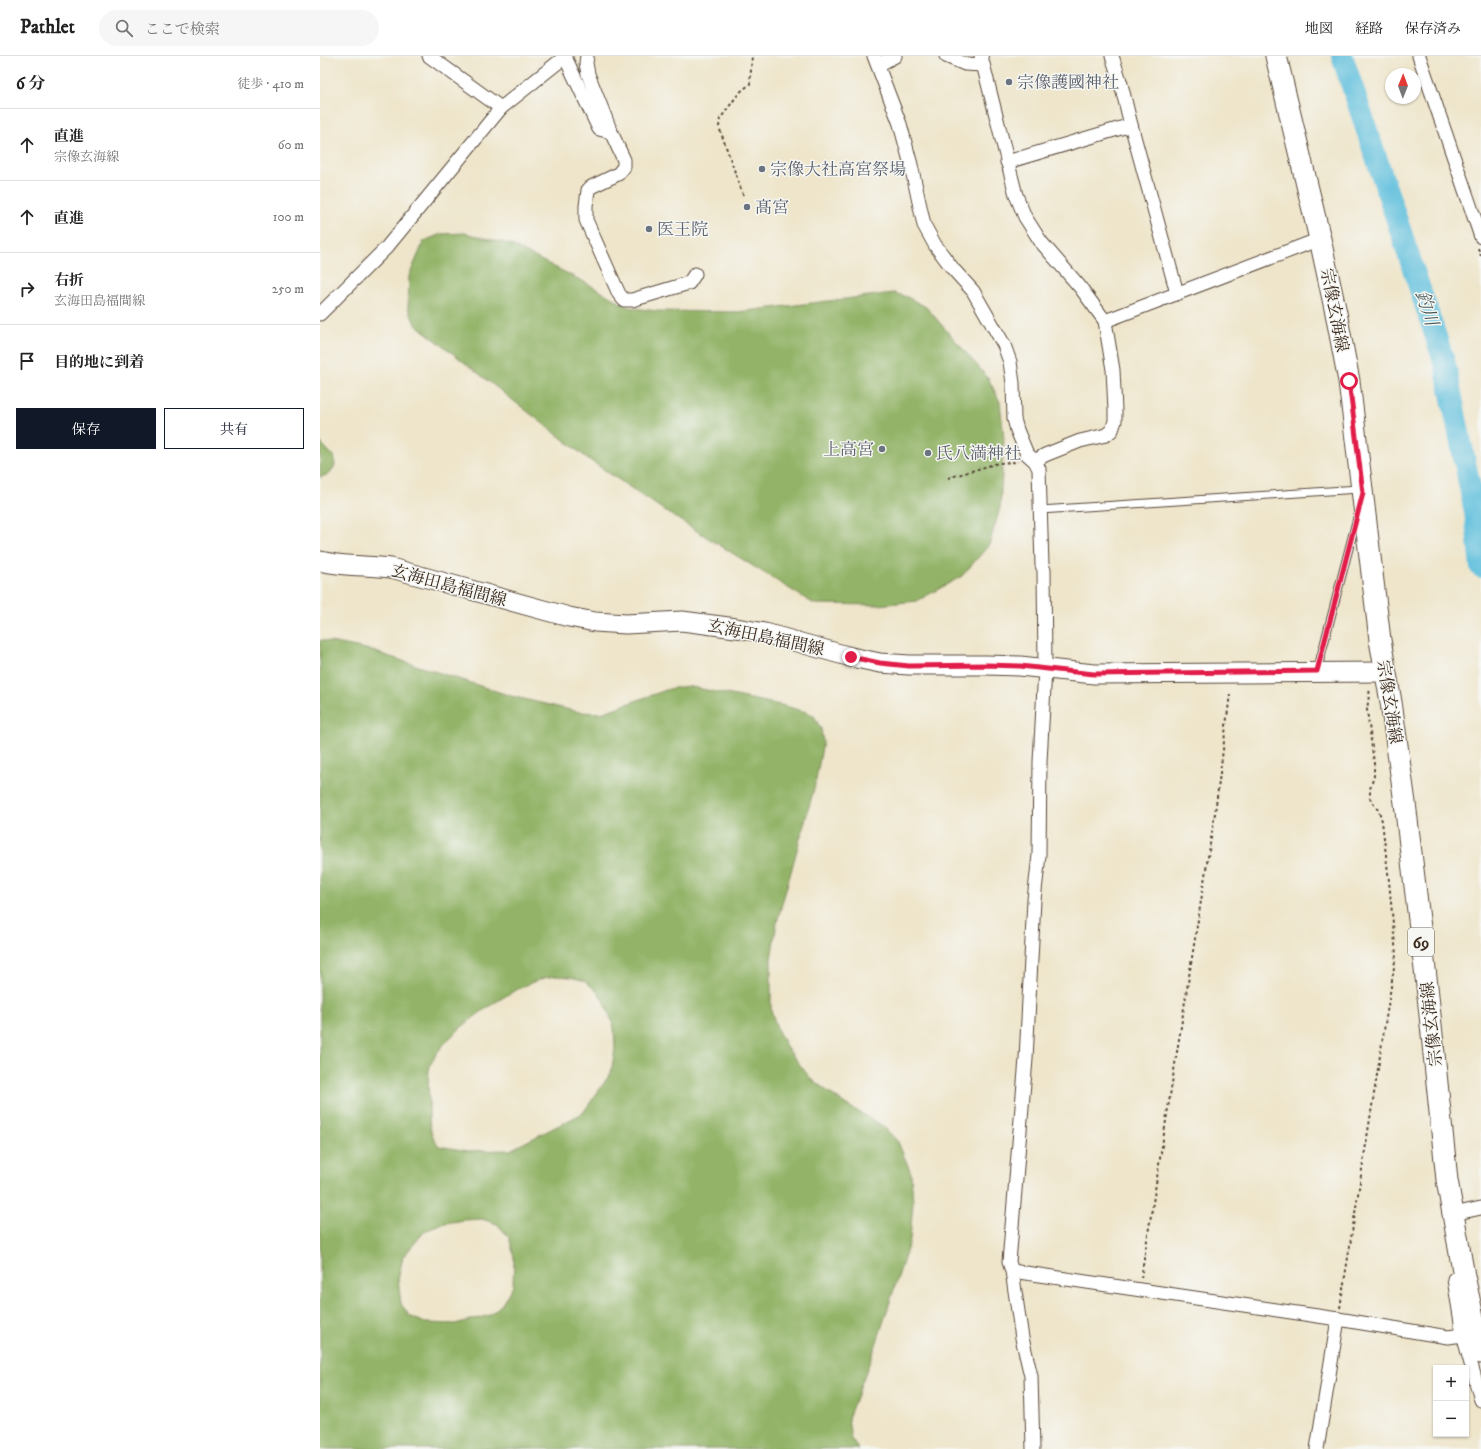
<!DOCTYPE html>
<html lang="ja">
<head>
<meta charset="utf-8">
<style>
	body { margin:0; font-family:"IM FELL DW Pica","Noto Serif JP",serif; background:#f6f6f6; color:#222 }
	.controls { position:absolute; right:12px; bottom:12px; display:grid; overflow:hidden; border-radius:0px; box-shadow:0 1px 3px #0004 }
	.controls button { width:36px; height:36px; display:grid; place-items:center; padding:0; border:0; border-bottom:1px solid #e0e0e0; background:#fff; color:#222; font:20px sans-serif }
	.compass { position:absolute; left:1065px; top:12px; width:36px; height:36px; border-radius:50%; background:#fff; box-shadow:0 1px 3px #0004; rotate:1deg }
	.stop { position:absolute; width:12px; height:12px; margin:-9px; border:3px solid #e11d48; border-radius:50%; background:#fff }
	.stop.end { background:#e11d48; border-color:#fff; box-shadow:0 1px 4px #0008 }
	.list { margin:0; padding:0; list-style:none }
	h2 { display:flex; justify-content:space-between; align-items:center; height:52px; margin:0; padding:0 16px; font-size:17px }
	h2 small { font-size:13px; font-weight:400; color:#767676 }
	.list li { display:grid; grid-template-columns:26px 1fr auto; gap:12px; align-items:center; box-sizing:border-box; height:72px; padding:0 16px; border-top:1px solid #e0e0e0 }
	.list b { display:block; font-size:15px; white-space:nowrap }
	.list p { margin:0; font-size:13px; white-space:nowrap; color:#767676 }
	.list em { font-size:13px; font-style:normal; color:#767676 }
	.actions { display:flex; gap:8px; padding:12px 16px }
	.actions a { flex:1; padding:9px 0; border:1px solid #111827; border-radius:0px; text-align:center; font-size:14px; color:#111827 }
	.actions .main { background:#111827; color:#fff }
	.icon { flex:none; width:22px; height:22px; fill:none; stroke:currentColor; stroke-width:2; stroke-linecap:round; stroke-linejoin:round }
	.map { position:relative; flex:none; width:1161px; height:1393px; overflow:hidden }
	header { display:flex; align-items:center; gap:24px; box-sizing:border-box; height:56px; padding:0 20px; background:#fff; border-bottom:1px solid #e0e0e0 }
	header strong { font-size:19px }
	nav { display:flex; gap:22px; margin-inline-start:auto; font-size:14px }
	.search { width:280px; height:36px; background:#f6f6f6; display:flex; align-items:center; gap:10px; box-sizing:border-box; padding:0 14px; border-radius:22px; color:#767676; font-size:15px }
	main { display:flex }
	aside { flex:1; background:#fff }
	.map>svg:first-child { display:block }
	.forest { fill:#93b468; stroke:#676f43; fill-rule:evenodd }
	.lines { fill:none; stroke-linecap:round; stroke-linejoin:round }
	.river { stroke:#5fbfdd; stroke-width:22 }
	.lane-casing { stroke:#564638; stroke-width:9 }
	.street-casing { stroke:#564638; stroke-width:15 }
	.secondary-casing { stroke:#564638; stroke-width:21 }
	.primary-casing { stroke:#564638; stroke-width:23 }
	.path { stroke:#564638; stroke-width:2; stroke-dasharray:3 3; stroke-linecap:butt }
	.lane { stroke:#fff; stroke-width:7 }
	.street { stroke:#fff; stroke-width:13 }
	.secondary { stroke:#fff; stroke-width:19 }
	.primary { stroke:#fff; stroke-width:21 }
	.route { stroke:#e11d48; stroke-width:5 }
	.worship-dot { fill:#6b7280; stroke:#f6f6f2; stroke-width:1.5 }
	.labels { text-anchor:middle; stroke-width:3; stroke-linejoin:round; paint-order:stroke }
	.shield { fill:#f6f6f2; stroke:#73675e; stroke-width:1 }
	.shield-label { font-size:16px; font-weight:bold; fill:#3b2a1e }
	.worship-label { font-size:17px; fill:#5b616d; stroke:#f6f6f2; text-anchor:start }
	.street-label { font-size:17px; fill:#3b2a1e; stroke:#f6f6f2 }
	.water-label { font-size:18px; font-style:italic; fill:#465757; stroke:#f6f6f2 }
</style>
</head>
<body>
<header>
<strong>Pathlet</strong>
<div class="search"><svg class="icon" aria-label="search" viewBox="0 0 24 24"><circle cx="10" cy="10" r="6"/><path d="M15 15l6 6"/></svg>ここで検索</div>
<nav><a>地図</a><a>経路</a><a>保存済み</a></nav>
</header>
<main>
<aside>
<h2>6 分<small>徒歩 · 410 m</small></h2>
<ul class="list">
<li><svg class="icon" aria-label="ahead" viewBox="0 0 24 24"><path d="M12 20V5M6 11l6-6 6 6"/></svg><div><b>直進</b><p>宗像玄海線</p></div><em>60 m</em></li>
<li><svg class="icon" aria-label="ahead" viewBox="0 0 24 24"><path d="M12 20V5M6 11l6-6 6 6"/></svg><div><b>直進</b></div><em>100 m</em></li>
<li><svg class="icon" aria-label="right" viewBox="0 0 24 24"><path d="M7 20v-9h11M14 6l5 5-5 5"/></svg><div><b>右折</b><p>玄海田島福間線</p></div><em>250 m</em></li>
<li><svg class="icon" aria-label="arrive" viewBox="0 0 24 24"><path d="M6 21V4h12l-3 4 3 4H6"/></svg><div><b>目的地に到着</b></div></li>
</ul>
<div class="actions"><a class="main">保存</a><a>共有</a></div>
</aside>
<div class="map">
<svg width="1161" height="1393" viewBox="0 0 1161 1393">
	<rect width="100%" height="100%" fill="#f6f6f2"/>
	<filter id="ink" filterUnits="userSpaceOnUse"><feTurbulence type="fractalNoise" baseFrequency=".025" numOctaves="2"/><feDisplacementMap in="SourceGraphic" scale="8" xChannelSelector="R" yChannelSelector="G"/><feConvolveMatrix kernelMatrix="1 2 1 2 8 2 1 2 1" color-interpolation-filters="sRGB"/></filter>
	<filter id="wash" filterUnits="userSpaceOnUse"><feTurbulence type="fractalNoise" baseFrequency=".012" numOctaves="4" result="noise"/><feDisplacementMap in="SourceGraphic" scale="16" xChannelSelector="R" yChannelSelector="G"/><feGaussianBlur stdDeviation="0.9" result="paint"/><feColorMatrix in="noise" values="0 0 0 0 0 0 0 0 0 0 0 0 0 0 0 0 0 1.4 0 .05"/><feComposite in="paint" operator="in"/></filter>
	<g filter="url(#wash)">
		<rect width="100%" height="100%" fill="#eee5ca"/>
		<!-- forest -->
		<g class="forest">
			<path d="M145 177 189 188 270 229 308 251 336 255 418 256 574 237 587 241 606 251 668 322 680 346 684 383 680 452 669 489 642 520 597 545 558 549 494 548 348 457 271 405 95 268 88 252 89 220 104 185 121 178Z"/>
			<path d="M0 386 14 401 15 410 9 418 1 421H0Z"/>
			<path d="M0 584 46 593 191 640 259 656 281 657 349 633 367 630 465 650 486 656 494 660 501 673 503 686 495 729 457 866 451 903V954L458 975 467 992 491 1023 525 1048 563 1070 578 1086 591 1117 593 1146 590 1184 555 1292 528 1362 531 1383 538 1393H0ZM236 920 251 921 265 925 279 937 286 950 294 971 295 993 291 1017 263 1057 190 1094 148 1095 119 1090C109 1078 109 1065 109 1050 109 1039 107 1020 110 1010 121 978 190 933 221 923 226 921 231 921 236 920ZM162 1163 177 1168 189 1181 194 1201 193 1229 182 1248 170 1259 135 1268 105 1267 90 1260 81 1248 78 1223 83 1201 104 1176 120 1168 144 1164Z"/>
		</g>
		<g class="lines">
			<!-- river -->
			<path class="river" d="M1022 0 1125 308 1155 456 1161 511"/>
		</g>
	</g>
	<g filter="url(#ink)">
		<g class="lines">
			<!-- lane casing -->
			<g class="lane-casing">
				<g id="lane">
					<path d="M720 454 1039 433"/>
					<path d="M997 615 1038 458"/>
				</g>
			</g>
			<!-- street casing -->
			<g class="street-casing">
				<g id="street">
					<path d="M109 0 181 52"/>
					<path d="M267 0 266 7 268 18 291 76 304 104V111L298 118 271 131 268 134 266 150V164L299 238 304 244H312L369 227 375 218"/>
					<path d="M554 0 580 68 591 109 604 169 615 189 633 213 653 235 684 289 690 306 693 327 694 363 697 374 707 398 715 405 719 413 722 509 724 514 725 612 720 706 719 799 714 844 706 1003 689 1206 692 1215 702 1282 711 1320 713 1393"/>
					<path d="M626 0 645 8 662 9"/>
					<path d="M661 0 696 139 705 161 721 186 760 231 785 265 793 314 795 354V365L792 374 786 379 760 385 725 399 715 405"/>
					<path d="M792 0 801 28 811 69 857 237"/>
					<path d="M1099 0 1161 181"/>
					<path d="M245 1 279 73 291 76"/>
					<path d="M558 9 575 0"/>
					<path d="M687 106 811 69"/>
					<path d="M0 258 67 191 181 52 246 0"/>
					<path d="M785 265 1000 183"/>
					<path d="M1133 1158 1161 1152"/>
					<path d="M692 1215 1018 1263 1128 1281 1143 1279"/>
					<path d="M1144 1220 1134 1223 1143 1279 1161 1344"/>
					<path d="M997 1393 1018 1263"/>
				</g>
			</g>
			<!-- secondary casing -->
			<g class="secondary-casing">
				<path id="secondary" d="M0 505C23 511 47 509 71 512L249 561 275 566 306 568 362 565 416 572 445 577 531 601 560 607 589 609H666L700 610 774 618 1066 616"/>
			</g>
			<!-- primary casing -->
			<g class="primary-casing">
				<path id="primary" d="M956 0 1000 183 1016 257 1029 325 1060 584 1071 646 1085 747 1107 930 1127 1124 1144 1220 1161 1297"/>
			</g>
			<!-- path -->
			<g class="path">
				<path d="M423 139 399 71 400 63 419 37 430 28 432 0"/>
				<path d="M1158 192 1161 200"/>
				<path d="M628 422 678 407 698 406"/>
				<path d="M821 1222 895 757 910 638"/>
				<path d="M1020 1252 1076 899 1069 825 1062 765 1059 755 1051 745 1050 742V733L1054 720V707L1047 654 1050 632"/>
			</g>
			<!-- lane -->
			<use href="#lane" class="lane"/>
			<!-- street -->
			<use href="#street" class="street"/>
			<!-- secondary -->
			<use href="#secondary" class="secondary"/>
			<!-- primary -->
			<use href="#primary" class="primary"/>
		</g>
	</g>
	<g class="lines" filter="url(#ink)">
		<!-- route -->
		<path class="route" d="M531 601 560 607 589 610 666 609 700 610 774 618 997 615 1043 437 1029 325"/>
	</g>
	<!-- markers -->
	<g class="worship-dot">
		<circle cx="689" cy="26" r="4"/>
		<circle cx="442" cy="113" r="4"/>
		<circle cx="427" cy="151" r="4"/>
		<circle cx="329" cy="173" r="4"/>
		<circle cx="562" cy="393" r="4"/>
		<circle cx="608" cy="397" r="4"/>
	</g>
	<g class="labels">
		<!-- shield labels -->
		<rect class="shield" x="1088" y="872" width="26" height="28" rx="3"/>
		<g class="shield-label">
			<text x="1101" y="892">69</text>
		</g>
		<!-- worship labels -->
		<g class="worship-label">
			<text x="697" y="32">宗像護國神社</text>
			<text x="450" y="119">宗像大社高宮祭場</text>
			<text x="435" y="157">髙宮</text>
			<text x="337" y="179">医王院</text>
			<text x="554" y="399" text-anchor="end">上高宮</text>
			<text x="616" y="403">氏八満神社</text>
		</g>
		<!-- street labels -->
		<g class="street-label">
			<text transform="translate(1015 254) rotate(79)" y="6">宗像玄海線</text>
			<text transform="translate(129 529) rotate(15)" y="6">玄海田島福間線</text>
			<text transform="translate(446 581) rotate(12)" y="6">玄海田島福間線</text>
			<text transform="translate(1070 646) rotate(81)" y="6">宗像玄海線</text>
			<text transform="translate(1111 968) rotate(-96)" y="6">宗像玄海線</text>
		</g>
		<!-- water labels -->
		<g class="water-label">
			<text transform="translate(1107 252) rotate(72)" y="6">釣川</text>
		</g>
	</g>
</svg>
<div class="controls">
<button>+</button>
<button>−</button>
</div>
<svg class="compass" viewBox="-18 -18 36 36"><path d="M0-13l5 13h-10z" fill="#e53935"/><path d="M0 13l5-13h-10z" fill="#767676"/></svg>
<div class="stop" style="left:1029px;top:325px"></div>
<div class="stop end" style="left:531px;top:601px"></div>
</div>
</main>
</body>
</html>
